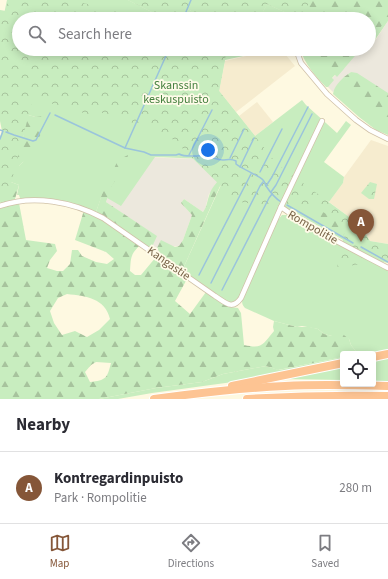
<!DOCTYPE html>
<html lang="en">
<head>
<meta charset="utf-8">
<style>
	body { margin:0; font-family:"Source Sans 3",sans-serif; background:#f7f7f7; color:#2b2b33 }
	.controls { position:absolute; right:12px; bottom:12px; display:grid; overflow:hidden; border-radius:4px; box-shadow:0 2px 10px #0003 }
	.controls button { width:36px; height:36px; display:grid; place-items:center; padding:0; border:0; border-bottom:1px solid #e1e1e2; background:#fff; color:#2b2b33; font:20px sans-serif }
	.you { position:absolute; left:208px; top:150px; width:14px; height:14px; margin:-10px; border:3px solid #fff; border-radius:50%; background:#1a73e8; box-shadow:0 0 0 6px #1a73e833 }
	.badge { display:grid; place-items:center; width:26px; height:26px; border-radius:50%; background:#855638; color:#fff; font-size:13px; font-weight:700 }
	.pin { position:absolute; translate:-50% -33px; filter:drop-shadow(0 1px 2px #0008) }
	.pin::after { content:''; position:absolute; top:21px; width:14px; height:12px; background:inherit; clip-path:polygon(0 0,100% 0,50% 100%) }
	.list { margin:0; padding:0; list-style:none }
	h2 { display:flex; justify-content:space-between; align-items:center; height:52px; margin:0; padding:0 16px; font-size:17px }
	h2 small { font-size:13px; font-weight:400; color:#7c7c81 }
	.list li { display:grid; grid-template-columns:26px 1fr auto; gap:12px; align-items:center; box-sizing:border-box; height:72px; padding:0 16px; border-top:1px solid #e1e1e2 }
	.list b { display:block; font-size:15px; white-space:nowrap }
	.list p { margin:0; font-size:13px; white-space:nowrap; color:#7c7c81 }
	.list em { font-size:13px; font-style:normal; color:#7c7c81 }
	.icon { flex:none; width:22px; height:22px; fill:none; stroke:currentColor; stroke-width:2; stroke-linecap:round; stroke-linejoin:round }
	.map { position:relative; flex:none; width:388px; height:399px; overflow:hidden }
	.search { position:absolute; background:#fff; box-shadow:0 2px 10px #0003; left:12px; right:12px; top:12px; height:44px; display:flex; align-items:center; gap:10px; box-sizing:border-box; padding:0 14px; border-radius:22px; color:#7c7c81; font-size:15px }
	.sheet { height:124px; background:#fff }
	nav { display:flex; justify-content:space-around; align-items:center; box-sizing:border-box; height:56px; border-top:1px solid #e1e1e2; background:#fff; font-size:11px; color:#7c7c81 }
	nav a { display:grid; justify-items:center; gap:2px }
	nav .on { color:#855638 }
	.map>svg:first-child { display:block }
	.residential { fill:#f6eccf }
	.industrial { fill:#ece8dd }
	.grass { fill:#c8edbf; fill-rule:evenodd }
	.forest { fill:url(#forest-firs); fill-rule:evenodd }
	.park { fill:url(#park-crowns) }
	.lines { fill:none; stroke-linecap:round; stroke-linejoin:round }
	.stream { stroke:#9ac4dc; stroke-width:1.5 }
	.street-casing { stroke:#d0c1a8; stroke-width:6 }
	.highway-casing { stroke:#fff; stroke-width:10 }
	.street { stroke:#fff; stroke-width:4.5 }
	.highway { stroke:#fdc493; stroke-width:8 }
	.labels { text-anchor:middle; stroke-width:3.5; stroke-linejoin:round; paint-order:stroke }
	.park-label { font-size:12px; fill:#437f3d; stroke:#fffbe9 }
	.street-label { font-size:12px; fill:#776246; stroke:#fffbe9 }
</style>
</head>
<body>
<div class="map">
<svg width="388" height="399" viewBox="0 0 388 399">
	<defs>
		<pattern id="forest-firs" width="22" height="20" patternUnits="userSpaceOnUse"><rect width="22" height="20" fill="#c8edbf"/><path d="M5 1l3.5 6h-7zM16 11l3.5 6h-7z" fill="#a7c39d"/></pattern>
		<pattern id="park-crowns" width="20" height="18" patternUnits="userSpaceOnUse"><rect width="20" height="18" fill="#c8edbf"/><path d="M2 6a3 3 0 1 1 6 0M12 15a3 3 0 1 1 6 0" fill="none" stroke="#a7c39d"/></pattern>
	</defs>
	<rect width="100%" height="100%" fill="#fef9e1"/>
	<!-- residential -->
	<g class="residential">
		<path d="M271 49H281L295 66 236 112 219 91 225 61 268 51Z"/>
		<path d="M257 102 273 122 255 136 239 116Z"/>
		<path d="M371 140 388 146V244L370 241 360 225 329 202 343 183 344 177Z"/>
	</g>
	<!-- industrial -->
	<g class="industrial">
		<path d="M388 21V97L351 72 333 92 326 85 360 49H367L369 50Z"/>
		<path d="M128 155 164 158 206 159 225 175 209 194 205 209 203 212 184 199 181 203 192 215 183 240 179 246 157 248 160 253 151 249 156 236 106 202 112 185Z"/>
	</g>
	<!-- grass -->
	<g class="grass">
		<path d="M7 0H128L166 19H19V49H269L267 51 225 60 219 91 255 136 302 100 306 105 337 133 346 121 351 125 324 162 344 177 343 183 329 202 326 200 354 246 288 209 294 177 239 297C236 301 233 303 228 302L182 271 225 176 206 159 155 157 121 206 102 195 96 212 60 200 51 199 23 200 20 198 19 195H17L19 185 8 181 0 204V156L4 140 0 67 1 28ZM28 115 36 117 23 162 19 166 18 145 24 135Z"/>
		<path d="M388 0V21L368 50 367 49H369V19H259L267 4 296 17Z"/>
		<path d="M188 9 206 19 217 12 224 19H183Z"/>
		<path d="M300 49H360L332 78 334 80 328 87H326C315 76 305 64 300 49Z"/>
		<path d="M344 77 388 97V135L376 130 359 117 333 94C334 87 339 82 344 77Z"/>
		<path d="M282 215H287L290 216 388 271V350L371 354H356L357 353 351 345 349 339 332 336 324 334 318 329 302 326 297 327 274 321 245 308C241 304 242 301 243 296L278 220Z"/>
		<path d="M388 356V381H373V360Z"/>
		<path d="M343 357V360L240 381 152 393 118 399H99L156 388 202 382 223 374 266 366 279 370Z"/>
		<path d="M343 366V380L283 379Z"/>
	</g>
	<!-- forest -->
	<g class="forest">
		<path d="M128 0H388V17L369 43V19H297L296 17 267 4 259 19H224L217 12 206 19 188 9 183 19H166Z"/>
		<path d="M308 49H362C352 58 346 67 337 77L323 61Z"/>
		<path d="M351 72 357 73 388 93V128L384 123 382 117 378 113 372 111 351 90 350 81 344 77Z"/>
		<path d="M28 115 36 117 45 116 48 120 30 155 19 166 14 165 18 145 24 135 16 130Z"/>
		<path d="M128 155 125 168 112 185 106 202 157 236 151 249 102 215 96 212 102 194 118 160Z"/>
		<path d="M225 175 182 271 160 253 157 248 161 240 175 247 179 246 183 240 192 215 181 203 184 199 203 212C207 207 207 201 209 196 211 188 218 180 225 175Z"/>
		<path d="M8 181 19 185 15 199 0 204 5 187Z"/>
		<path d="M325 202 355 224 350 239 319 221Z"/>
		<path d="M19 203 26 240 55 244 57 251 50 260 47 268 57 271H63L70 264 72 250H78L82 256 96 262 107 264 114 259 106 252 75 240 84 210 95 215 140 245C130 255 131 258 130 271L135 275H141L156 257 187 279 175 301 190 314 206 292 230 307 238 308 241 313 244 345C263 349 262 345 274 331L273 327 274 321 297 327H310L318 329 324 334 332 336 337 332H340L349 339 351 345 358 354H343V357L278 370 266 366 223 374 202 382 156 388 99 399H0V209L6 206ZM67 294C86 296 105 298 110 319L99 330 87 337 75 331 62 335 54 323 50 311 58 298ZM96 362 111 363C107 379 106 380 90 382L85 372 91 365Z"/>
	</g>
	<!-- park -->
	<g class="park">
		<path d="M8 0H68L161 19H19V49H227L219 91 277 164 360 225 370 241 388 244V263L378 261 337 268 346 225 314 207 296 210 240 202 233 198 175 141 164 133 105 114 100 112 97 117 33 98 7 199 0 201V137L2 131 0 121V10L6 11Z"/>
		<path d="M128 0H313L296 17 267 4 259 19H224L217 12 206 19 188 9 183 19H166Z"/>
		<path d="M370 182 377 184 374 199H369L361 193Z"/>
	</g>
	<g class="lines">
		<!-- stream -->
		<g class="stream">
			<path d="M183 19 191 0"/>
			<path d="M55 115 125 148 144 152 151 155H176L179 154C186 158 197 155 205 156 211 156 218 161 224 160 230 160 230 158 236 161V164C242 169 260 176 263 180 265 182 265 184 266 186 270 192 275 198 281 202"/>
			<path d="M0 130 3 131 0 139"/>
			<path d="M6 132 14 135 33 141 36 140 50 113"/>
			<path d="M125 148 169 49"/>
			<path d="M189 155 212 110"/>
			<path d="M230 158 244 129"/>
			<path d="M240 167 254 138"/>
			<path d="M260 172 282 129"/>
			<path d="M266 186 272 177 308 107"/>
			<path d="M271 192 276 185 312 114"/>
			<path d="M287 205 353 243"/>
			<path d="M361 247 388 262"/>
			<path d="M199 275 251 174"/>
			<path d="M211 283 260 186 263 182"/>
			<path d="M222 290 269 198 272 194"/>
		</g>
		<!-- street casing -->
		<g class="street-casing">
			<g id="street">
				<path d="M296 49 301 63 327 94 356 120 370 130 388 139"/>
				<path d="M322 121 281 207C314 231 352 249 388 268"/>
				<path d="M0 206C33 194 73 202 103 218L215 296C225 302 232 311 241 298L281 207"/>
			</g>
		</g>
		<!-- highway casing -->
		<g class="highway-casing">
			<g id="highway">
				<path d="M373 357 388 354"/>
				<path d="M232 386 343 363"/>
				<path d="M154 399C198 393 241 388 285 386 319 384 353 385 388 386"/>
				<path d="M247 399C294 396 341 395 388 396"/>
			</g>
		</g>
		<!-- street -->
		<use href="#street" class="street"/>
		<!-- highway -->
		<use href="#highway" class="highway"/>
	</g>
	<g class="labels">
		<!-- park labels -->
		<g class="park-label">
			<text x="176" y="89">Skanssin<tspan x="176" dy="14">keskuspuisto</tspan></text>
		</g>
		<!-- street labels -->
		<g class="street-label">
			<text transform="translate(313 227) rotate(30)" y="4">Rompolitie</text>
			<text transform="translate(169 263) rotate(35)" y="4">Kangastie</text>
		</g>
	</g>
</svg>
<div class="controls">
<button><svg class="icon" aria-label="locate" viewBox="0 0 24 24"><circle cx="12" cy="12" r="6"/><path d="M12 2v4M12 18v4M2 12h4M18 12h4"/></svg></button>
</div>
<div class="you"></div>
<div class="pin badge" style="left:361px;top:242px">A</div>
<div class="search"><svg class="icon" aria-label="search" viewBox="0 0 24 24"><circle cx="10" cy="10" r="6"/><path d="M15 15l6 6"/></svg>Search here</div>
</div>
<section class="sheet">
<h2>Nearby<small></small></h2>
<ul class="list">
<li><span class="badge">A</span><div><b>Kontregardinpuisto</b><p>Park · Rompolitie</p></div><em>280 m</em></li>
</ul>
</section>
<nav>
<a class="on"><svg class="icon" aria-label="map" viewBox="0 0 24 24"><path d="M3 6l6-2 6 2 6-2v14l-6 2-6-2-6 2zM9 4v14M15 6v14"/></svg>Map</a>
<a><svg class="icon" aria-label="directions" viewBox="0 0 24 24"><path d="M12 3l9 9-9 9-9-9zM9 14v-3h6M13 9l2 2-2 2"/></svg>Directions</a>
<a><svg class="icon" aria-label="saved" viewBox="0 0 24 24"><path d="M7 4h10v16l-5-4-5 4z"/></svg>Saved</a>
</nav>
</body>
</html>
